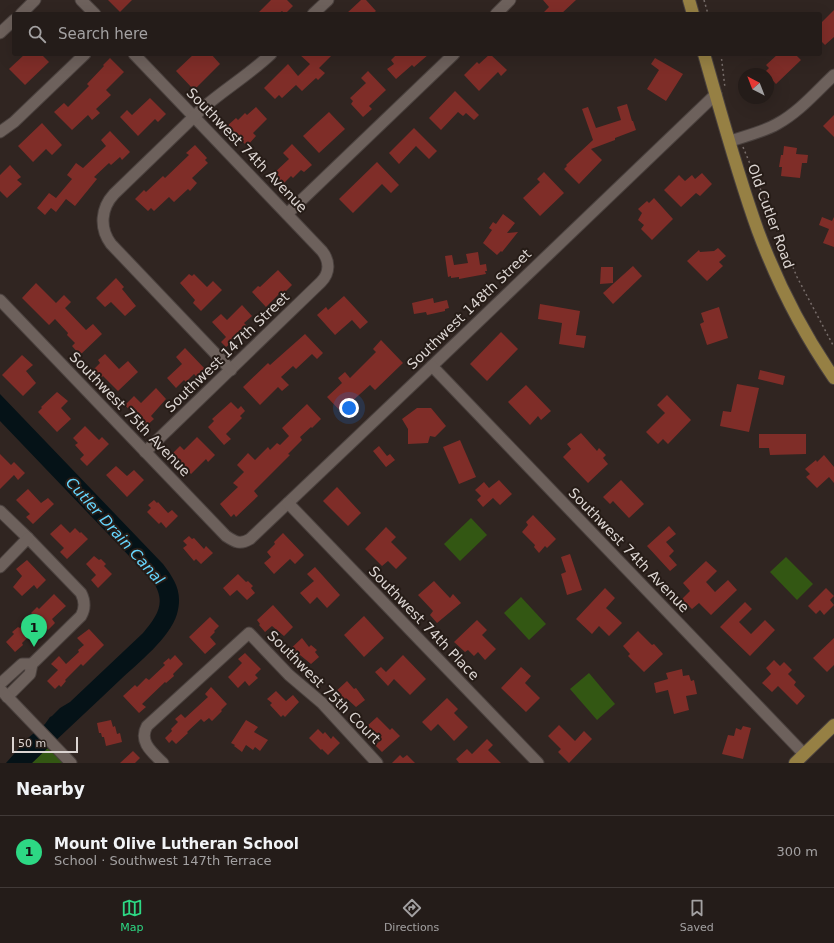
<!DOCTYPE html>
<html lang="en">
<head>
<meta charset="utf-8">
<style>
	body { margin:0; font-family:"DejaVu Sans",sans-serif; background:#302926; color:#f1f3f6 }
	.compass { position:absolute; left:738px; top:68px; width:36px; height:36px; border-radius:50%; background:#241c19; box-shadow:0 4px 16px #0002; rotate:318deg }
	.scale { position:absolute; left:12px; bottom:10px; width:66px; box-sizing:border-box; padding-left:4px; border:2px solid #dbd4d1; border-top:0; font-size:11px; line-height:14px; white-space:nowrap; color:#dbd4d1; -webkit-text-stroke:3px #261c17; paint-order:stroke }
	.you { position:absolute; left:349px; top:408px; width:14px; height:14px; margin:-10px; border:3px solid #fff; border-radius:50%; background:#1a73e8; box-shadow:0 0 0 6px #1a73e833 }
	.badge { display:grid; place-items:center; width:26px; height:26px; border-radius:50%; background:#2dd884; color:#111; font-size:13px; font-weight:700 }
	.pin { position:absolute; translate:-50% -33px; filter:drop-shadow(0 1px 2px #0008) }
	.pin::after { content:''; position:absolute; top:21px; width:14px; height:12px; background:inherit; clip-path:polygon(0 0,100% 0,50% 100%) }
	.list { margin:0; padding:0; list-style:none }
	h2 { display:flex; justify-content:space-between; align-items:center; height:52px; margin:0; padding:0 16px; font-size:17px }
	h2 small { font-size:13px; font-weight:400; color:#a3a1a2 }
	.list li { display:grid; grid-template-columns:26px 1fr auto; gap:12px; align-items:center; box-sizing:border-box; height:72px; padding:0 16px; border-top:1px solid #413a38 }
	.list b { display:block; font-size:15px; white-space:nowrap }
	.list p { margin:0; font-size:13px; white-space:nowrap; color:#a3a1a2 }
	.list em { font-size:13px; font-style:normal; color:#a3a1a2 }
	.icon { flex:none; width:22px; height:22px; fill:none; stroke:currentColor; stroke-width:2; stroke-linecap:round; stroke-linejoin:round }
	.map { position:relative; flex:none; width:834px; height:763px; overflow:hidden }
	.search { position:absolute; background:#241c19; box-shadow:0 4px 16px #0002; left:12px; right:12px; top:12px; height:44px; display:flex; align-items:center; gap:10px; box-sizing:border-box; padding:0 14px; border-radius:4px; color:#a3a1a2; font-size:15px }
	.sheet { height:124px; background:#241c19 }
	nav { display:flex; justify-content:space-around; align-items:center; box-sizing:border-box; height:56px; border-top:1px solid #413a38; background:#241c19; font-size:11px; color:#a3a1a2 }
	nav a { display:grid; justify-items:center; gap:2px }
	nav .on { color:#2dd884 }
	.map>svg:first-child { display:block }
	.green { fill:#335713 }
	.water { fill:#051217 }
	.building { fill:#7f2d28 }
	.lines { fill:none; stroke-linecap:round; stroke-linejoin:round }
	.minor-casing { stroke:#4a413e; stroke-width:13 }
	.major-casing { stroke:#4a413e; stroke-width:14 }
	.path { stroke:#776d6a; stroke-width:1.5; stroke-dasharray:2 3; stroke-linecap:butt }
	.minor { stroke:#6d615c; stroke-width:11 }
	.major { stroke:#968044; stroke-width:12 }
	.labels { text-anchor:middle; stroke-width:4; stroke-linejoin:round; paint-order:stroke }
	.street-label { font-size:14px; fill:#dbd4d1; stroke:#261c17 }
	.water-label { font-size:15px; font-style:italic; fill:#66d6fe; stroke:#261c17 }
</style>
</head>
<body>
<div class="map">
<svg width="834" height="763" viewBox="0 0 834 763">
	<rect width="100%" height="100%" fill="#302521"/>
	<!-- green -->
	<g class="green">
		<path d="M471 518 487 535 460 561 444 544Z"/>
		<path d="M786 557 813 584 797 600 770 572Z"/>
		<path d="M521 597 546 624 529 640 504 613Z"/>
		<path d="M589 673 615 704 597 720 570 689Z"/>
		<path d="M47 748 64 763H32Z"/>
	</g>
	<!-- water -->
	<path class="water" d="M0 394 163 564C175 580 183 592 177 614 170 638 138 663 120 680 91 708 61 735 32 763H6L28 738 45 724 50 717 52 716 60 708 70 702 143 633C158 615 167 602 152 580L0 421Z"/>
	<!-- building -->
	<g class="building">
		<path d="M108 0H132L120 12Z"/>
		<path d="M271 0H287L293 6 285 14 282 11 278 14H257Z"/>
		<path d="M361 0H366L376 11 372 14H346Z"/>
		<path d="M543 0H576L561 14H542L549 7Z"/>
		<path d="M834 10V37L825 45 820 40V24Z"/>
		<path d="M25 54H41L49 62 25 85 9 69Z"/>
		<path d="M194 54H211L220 64 194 90 176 71Z"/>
		<path d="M299 54H333L319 68 325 73 318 80 316 78 302 91 296 85 282 98 279 95 275 99 264 88 288 64 298 76 310 64Z"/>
		<path d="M397 54H429L414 67 412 65 396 79 387 69 394 64 391 60Z"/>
		<path d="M490 54 507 70 501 76 498 72 479 91 464 75 477 62 479 64Z"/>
		<path d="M778 54H795L801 60 776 84 765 72 769 68 766 65Z"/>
		<path d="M110 58 124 72 106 90 111 95 96 109 100 113 92 120 88 115 72 130 54 112 64 103 68 107 89 86 87 84 104 66 103 65Z"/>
		<path d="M655 58 683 74 666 101 647 89 659 70 651 64Z"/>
		<path d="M368 71 386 90 369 106 372 109 363 117 351 104 353 101 350 98 366 83 361 78Z"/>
		<path d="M455 91 479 115 474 120 466 113 463 116 458 112 441 130 429 118Z"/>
		<path d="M150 98 166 114 158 122 155 119 138 136 120 117 127 110 132 115Z"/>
		<path d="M627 104 632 121H633L636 130 615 138V140L591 149 602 160 579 184 564 169 567 166 566 165 593 140 582 109 588 107 596 128 621 120 617 107Z"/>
		<path d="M256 107 267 119 253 133 256 136 247 146 227 126 236 118 238 120 245 113 247 115Z"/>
		<path d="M329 112 345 129 319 153 303 136Z"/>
		<path d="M834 115V137L823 126Z"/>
		<path d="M42 123 62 145 52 155 46 149 33 162 18 146Z"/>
		<path d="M414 128 437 151 429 159 416 146 399 164 389 153Z"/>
		<path d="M110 131 130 152 122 160 120 157 111 165 109 163 94 177 97 179 75 206 66 199 56 212 51 208 45 215 37 208 49 193 56 198 72 179 67 175 76 163 83 168 106 146 101 140Z"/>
		<path d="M292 144 312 165 304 172 301 170 293 178 291 176 283 184 273 174 289 159 283 153Z"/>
		<path d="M195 145 207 158 205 160 208 163 192 178 197 183 190 191 188 189 174 202 169 197 154 211 151 208 148 211 135 199 144 190 146 192 163 176 165 178 189 155 186 153Z"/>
		<path d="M784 146 797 148 796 154 808 155 807 163H802L800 178 781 176 782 167H779L781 155H783Z"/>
		<path d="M377 162 399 185 391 193 382 184 353 213 339 199Z"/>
		<path d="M10 165 21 177 17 180 22 184 7 198 0 191V175Z"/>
		<path d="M544 172 564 193 540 216 523 198 540 182 537 179Z"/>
		<path d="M702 173 712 184 700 196 696 193 681 207 664 190 679 175 685 181 692 175 695 179Z"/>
		<path d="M654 198 673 219 652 240 641 229 644 225 638 220 642 213 638 209 647 201 649 203Z"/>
		<path d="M503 214 515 223 507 233 518 232 502 252 501 251 497 255 483 243 492 230 489 228 493 222 496 224Z"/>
		<path d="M822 217 832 221 834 217V247L823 243 829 229 819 225Z"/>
		<path d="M718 248 726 256 719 262 723 266 707 281 687 261 699 250 700 252 714 251Z"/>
		<path d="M478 252 480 265 486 264 487 271H485L486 274 459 279V277L451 278V276L448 277 445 256 452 255 454 265 468 263 466 254Z"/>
		<path d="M633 266 642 276 613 304 603 293Z"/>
		<path d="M601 267H613V283L600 284Z"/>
		<path d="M278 270 292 285 282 295 280 293 266 307 252 292 258 286 260 287Z"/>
		<path d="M189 274 192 276 194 274 207 287 213 281 222 290 201 311 193 303 195 300 180 283Z"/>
		<path d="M116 278 124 287 122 289 136 306 125 316 111 302 105 307 96 298Z"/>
		<path d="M36 283 56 303 64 295 71 302 65 308 86 330 93 324 102 334 80 355 72 346 75 343 67 335 68 333 55 319 49 325 22 298Z"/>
		<path d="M344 296 368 322 360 329 352 320 335 335 317 315 326 307 328 310Z"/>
		<path d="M433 298 434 303 447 300 449 308 445 309V311L427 315 426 312 414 314 412 303Z"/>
		<path d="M540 304 580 311 576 335 586 336 584 348 559 344 562 323 538 319Z"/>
		<path d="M242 305 252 316 244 323 246 325 237 333 240 336 226 347 221 342 226 337 212 322 221 314 227 320Z"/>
		<path d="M719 307 728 338 707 345 700 324 704 322 701 313Z"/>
		<path d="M501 332 518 349 487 381 470 364Z"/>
		<path d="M305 334 323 353 317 359 312 354 296 369 293 366 281 377 289 385 282 391 278 387 260 405 243 387 268 363 270 365Z"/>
		<path d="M381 340 403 363 375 390 370 385 349 404 353 409 345 416 327 397 342 383 338 378 345 372 350 378 376 352 373 349Z"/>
		<path d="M185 348 205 369 197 377 194 374 186 382 184 380 176 388 167 378 182 364 176 357Z"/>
		<path d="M105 354 119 369 128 361 138 372 118 391 103 376 102 377 94 369 100 363 98 360Z"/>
		<path d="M22 355 33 365 26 371 36 383 23 396 2 375Z"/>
		<path d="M760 370 785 376 783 385 758 379Z"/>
		<path d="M737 384 759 388 749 432 720 426 723 411 731 412Z"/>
		<path d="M526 385 551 411 541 420 538 416 530 425 508 402Z"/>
		<path d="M156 388 166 399 151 416 154 419 145 427 125 405 134 396 141 403Z"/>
		<path d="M57 392 68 401 61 408 71 419 57 432 38 412 42 408 41 407Z"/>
		<path d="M667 395 691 420 668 444 663 439 658 444 646 432 665 413 657 405Z"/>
		<path d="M231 402 238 409 241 406 245 411 240 416 242 418 226 434 231 439 224 445 208 427 214 421 212 419Z"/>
		<path d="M307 404 321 419 312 428 311 427 300 437 302 440 288 454 290 455 254 491 258 496 236 517 234 514 231 517 220 504 238 487 233 483 244 472 237 465 248 453 255 460 268 447 270 450 277 443 280 445 289 436 282 428Z"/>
		<path d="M417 408H431L446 426 435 437 430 436 428 443 408 444V429L402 419Z"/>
		<path d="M85 426 99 440 102 437 109 444 87 466 80 459 84 455 75 445 78 443 73 438Z"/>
		<path d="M581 433 597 451 599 448 606 455 603 458 608 464 588 483 563 457 571 449 567 444Z"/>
		<path d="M759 434H806V454L770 455 769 448H759Z"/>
		<path d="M197 437 215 455 208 462 206 459 191 474 172 454 180 446 184 450Z"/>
		<path d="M460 440 476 477 459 484 443 447Z"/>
		<path d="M379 446 387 456 390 454 395 460 386 467 373 451Z"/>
		<path d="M0 454 11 465 14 462 25 473 18 480 14 475 0 489Z"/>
		<path d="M824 455 834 467V483L829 477 817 488 806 477 810 474 805 469 816 460 817 462Z"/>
		<path d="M116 466 127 476 134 470 144 480 127 497 106 475Z"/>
		<path d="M499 480 512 494 500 505 493 498 483 507 477 500 481 496 475 490 484 482 489 488Z"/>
		<path d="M621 480 644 504 629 518 613 501 610 504 603 497Z"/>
		<path d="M337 487 361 513 348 526 323 501Z"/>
		<path d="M28 489 41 503 48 498 54 504 33 524 26 517 30 514 16 500Z"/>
		<path d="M154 500 157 503 158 502 168 513 172 510 178 516 166 528 161 522 159 524 147 512 151 508 148 505Z"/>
		<path d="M533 515 556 539 547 548 545 546 539 553 534 547 535 545 522 532 528 525 526 522Z"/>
		<path d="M61 524 70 533 75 528 80 533 81 532 88 539 67 559 60 552 64 548 50 534Z"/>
		<path d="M669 526 676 534 666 542 674 551 669 556 677 565 670 571 647 546Z"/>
		<path d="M386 527 396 537 391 542 407 558 396 569 388 561 382 566 365 549Z"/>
		<path d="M283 533 304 555 295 564 290 559 274 574 264 563 271 557 267 552 275 544 274 542Z"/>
		<path d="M189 536 192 539 194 538 204 549 206 546 213 553 201 564 196 559 194 561 183 548 187 545 183 541Z"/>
		<path d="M570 554 582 590 567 595 561 574 566 572 561 557Z"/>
		<path d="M94 556 99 560 101 559 106 564 104 566 112 574 98 588 91 580 96 575 86 564Z"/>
		<path d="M27 560 46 580 37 589 34 585 22 596 13 587 22 576 16 569Z"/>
		<path d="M706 561 717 571 706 582 715 592 728 580 737 590 711 615 699 603 692 609 682 599 690 591 683 583Z"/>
		<path d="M315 567 340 595 327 608 317 597 310 604 300 593 314 581 307 574Z"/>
		<path d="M238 574 246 582 248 581 253 586 251 588 255 593 247 600 237 590 230 596 223 588Z"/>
		<path d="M434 581 450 598 453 594 461 603 437 623 430 615 433 611 418 595Z"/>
		<path d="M605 588 615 598 606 608 622 623 609 636 599 626 592 634 576 619Z"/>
		<path d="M826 588 834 596 830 600 834 605 824 615 820 610 816 614 808 606Z"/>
		<path d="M54 594 66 606 52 619 55 623 48 630 31 613 37 607 39 609Z"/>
		<path d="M745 602 752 609 739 622 751 634 765 620 775 630 750 656 720 627Z"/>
		<path d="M273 605 293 627 284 636 272 626 265 632 259 625 260 624 257 620Z"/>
		<path d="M364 616 384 638 364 657 344 635Z"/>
		<path d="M210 617 219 626 214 631 215 632 210 637 216 644 205 654 189 637Z"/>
		<path d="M477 620 487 630 482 635 496 649 485 660 478 652 474 656 468 650 465 652 454 642Z"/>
		<path d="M24 624 32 633 22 643 23 645 15 652 6 642 14 634 12 632 18 627 20 628Z"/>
		<path d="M89 629 104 645 83 666 81 664 65 680 66 681 61 687 59 685 55 689 47 681 58 670 51 664 59 656 66 664 79 652 78 650 84 645 77 638Z"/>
		<path d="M638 631 652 645 654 644 663 654 644 672 628 656 630 654 623 646Z"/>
		<path d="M302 638 309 647 311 645 317 650 315 652 319 657 311 664 300 655 294 660 287 652Z"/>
		<path d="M834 638V665L827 672 813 658Z"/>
		<path d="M245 653 261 669 255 675 258 678 249 686 245 681 238 688 228 677 242 663 238 659Z"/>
		<path d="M175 655 183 664 173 674 174 676 166 683 165 682 142 704 146 707 139 713 123 696 135 685 137 687 146 678 149 680 165 665 163 663 169 658 170 660Z"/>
		<path d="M403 655 426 679 410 695 394 679 388 686 375 672 381 667 386 672Z"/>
		<path d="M774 660 780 666 784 662 792 670 788 674 796 682 794 685 805 696 797 705 778 686 772 692 762 683 771 674 766 668Z"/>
		<path d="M521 667 531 676 525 683 540 698 526 712 501 688Z"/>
		<path d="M682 669 683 676 689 675 691 681 694 680 697 694 686 696 689 710 674 714 668 690 656 693 654 683 668 679 666 673Z"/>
		<path d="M347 681 354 689 356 688 365 700 356 707 346 698 340 702 333 694Z"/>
		<path d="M211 687 227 704 221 710 222 711 212 721 209 718 204 722 201 719 187 732 188 733 176 744 172 740 169 743 165 738 172 731 171 729 178 722 175 719 181 714 185 718 208 697 205 694Z"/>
		<path d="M276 691 286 701 293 695 299 702 285 717 283 715 281 717 270 705 272 703 267 699Z"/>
		<path d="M447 698 458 709 454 713 468 727 454 741 438 724 431 731 422 722Z"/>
		<path d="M377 717 390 730 392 728 400 736 382 752 375 745 379 742 366 727Z"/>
		<path d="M111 720 113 727 115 726 117 734 120 733 122 742 106 746 104 737H102L101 733H99L97 723Z"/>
		<path d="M246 720 258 727 254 732 268 740 260 751 255 747 253 750 246 745 242 752 234 746 235 745 231 743Z"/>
		<path d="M559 725 575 741 584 731 592 739 569 763 558 752 561 749 548 736Z"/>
		<path d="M743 726 751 728 743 759 722 754 728 735 734 736 736 728 741 730Z"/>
		<path d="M318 729 323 734 325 732 331 739 333 736 340 743 328 755 322 749 321 750 309 738Z"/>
		<path d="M487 739 493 745 488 750 501 763H459L456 759 467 749 472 754Z"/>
		<path d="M133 751 140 758 135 763H120Z"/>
		<path d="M400 755 403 758 407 755 415 763H392Z"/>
	</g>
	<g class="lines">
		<!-- minor casing -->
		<g class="minor-casing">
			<g id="minor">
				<path d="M81 0 95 14"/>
				<path d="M21 14 35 0"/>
				<path d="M313 14 328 0"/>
				<path d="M496 14 510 0"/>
				<path d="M0 33 14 20"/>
				<path d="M134 54 322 251C330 261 330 273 321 282L145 452"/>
				<path d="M0 132 14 122 85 54"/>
				<path d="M730 141C746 136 763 132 777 124 799 112 816 92 834 75"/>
				<path d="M287 214 454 54"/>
				<path d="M0 300 226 536C235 542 240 545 250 539L432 366 716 94"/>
				<path d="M432 366 804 754"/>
				<path d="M231 370 111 244C99 228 101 208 114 194L203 108C225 89 250 74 271 54"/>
				<path d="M288 503 538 763"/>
				<path d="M0 511 28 538 81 593C85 601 85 609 81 616L32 664 30 674 7 697"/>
				<path d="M0 567 28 538"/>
				<path d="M0 684 22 664H32"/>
				<path d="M0 689 71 763"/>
				<path d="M163 763C153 753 138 742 147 726L249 633 289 675 322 703 377 763"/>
			</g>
		</g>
		<!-- major casing -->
		<g class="major-casing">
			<g id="major">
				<path d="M689 0 693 14"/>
				<path d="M704 54C721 113 737 173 758 231 777 282 803 333 834 378"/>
				<path d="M795 763 834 725"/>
			</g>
		</g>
		<!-- path -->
		<g class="path">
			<path d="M704 0 708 14"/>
			<path d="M721 54 725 88"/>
			<path d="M743 147 797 277 834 347"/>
		</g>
		<!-- minor -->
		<use href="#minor" class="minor"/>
		<!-- major -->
		<use href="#major" class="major"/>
	</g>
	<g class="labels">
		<!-- street labels -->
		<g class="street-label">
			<text transform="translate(247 150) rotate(46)" y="5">Southwest 74th Avenue</text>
			<text transform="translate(771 216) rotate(70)" y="5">Old Cutler Road</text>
			<text transform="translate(469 309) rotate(-44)" y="5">Southwest 148th Street</text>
			<text transform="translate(227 352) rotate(-44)" y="5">Southwest 147th Street</text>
			<text transform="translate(130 414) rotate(46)" y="5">Southwest 75th Avenue</text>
			<text transform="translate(629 550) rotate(46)" y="5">Southwest 74th Avenue</text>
			<text transform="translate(424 623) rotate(46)" y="5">Southwest 74th Place</text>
			<text transform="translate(324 687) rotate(45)" y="5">Southwest 75th Court</text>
		</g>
		<!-- water labels -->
		<g class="water-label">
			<text transform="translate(115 531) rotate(48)" y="5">Cutler Drain Canal</text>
		</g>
	</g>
</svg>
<svg class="compass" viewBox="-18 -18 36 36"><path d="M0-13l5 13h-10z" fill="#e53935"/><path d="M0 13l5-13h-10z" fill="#a3a1a2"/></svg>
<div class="scale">50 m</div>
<div class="you"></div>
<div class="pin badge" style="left:34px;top:647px">1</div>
<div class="search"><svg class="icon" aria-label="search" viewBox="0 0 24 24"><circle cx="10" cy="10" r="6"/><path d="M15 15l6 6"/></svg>Search here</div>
</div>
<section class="sheet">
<h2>Nearby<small></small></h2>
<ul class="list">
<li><span class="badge">1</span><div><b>Mount Olive Lutheran School</b><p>School · Southwest 147th Terrace</p></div><em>300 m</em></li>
</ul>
</section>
<nav>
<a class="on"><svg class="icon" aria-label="map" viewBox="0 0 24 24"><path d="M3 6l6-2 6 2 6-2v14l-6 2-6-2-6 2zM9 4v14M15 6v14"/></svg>Map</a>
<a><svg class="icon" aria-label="directions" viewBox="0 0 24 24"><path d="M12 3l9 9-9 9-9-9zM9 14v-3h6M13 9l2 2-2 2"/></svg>Directions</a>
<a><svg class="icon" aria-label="saved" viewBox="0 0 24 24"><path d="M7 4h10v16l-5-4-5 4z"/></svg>Saved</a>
</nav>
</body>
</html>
